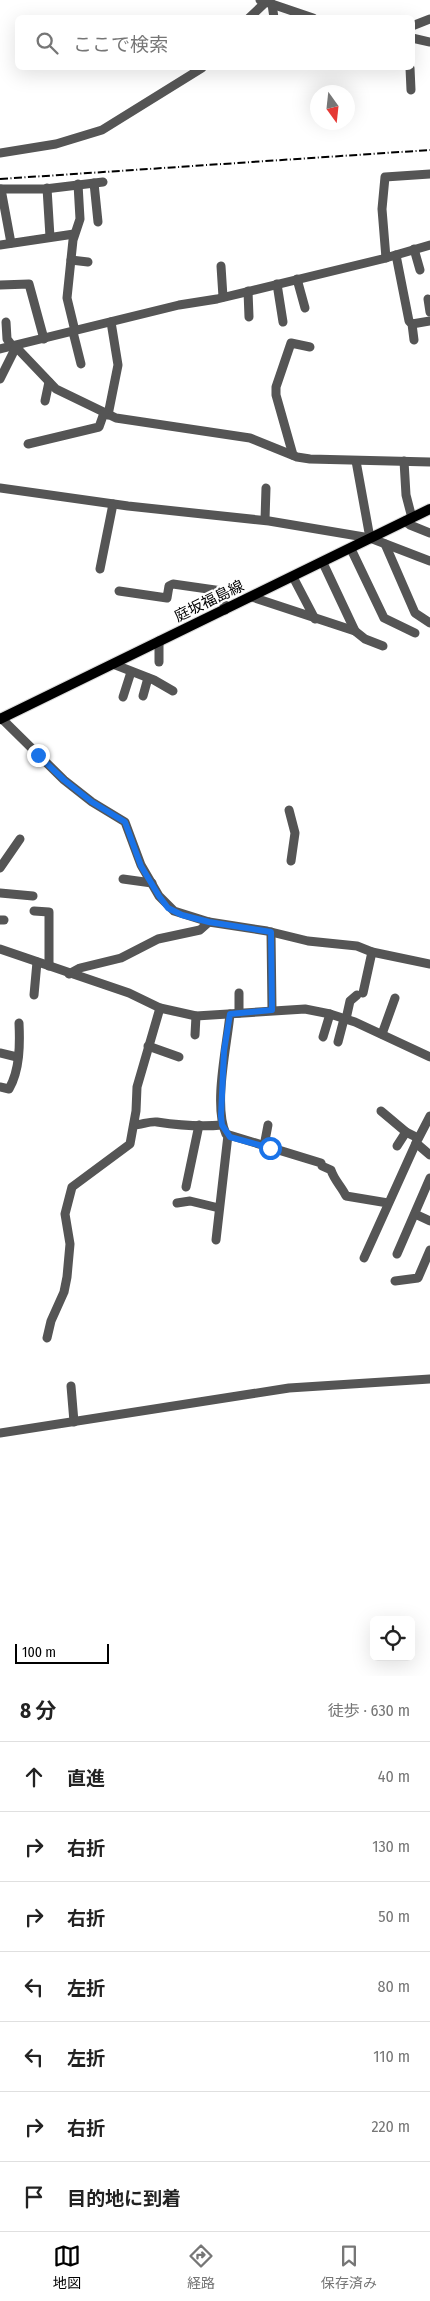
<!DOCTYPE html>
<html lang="ja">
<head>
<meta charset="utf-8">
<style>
	body { margin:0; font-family:"Fira Sans Condensed","Noto Sans JP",sans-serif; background:#f2f2f2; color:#222 }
	.controls { position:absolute; right:15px; bottom:15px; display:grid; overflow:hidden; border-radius:8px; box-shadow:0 5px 20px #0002 }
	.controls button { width:45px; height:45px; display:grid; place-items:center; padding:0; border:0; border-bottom:1px solid #e0e0e0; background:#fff; color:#222; font:25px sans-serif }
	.compass { position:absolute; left:310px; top:85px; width:45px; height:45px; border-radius:50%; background:#fff; box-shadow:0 5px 20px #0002; rotate:165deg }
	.scale { position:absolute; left:15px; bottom:12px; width:94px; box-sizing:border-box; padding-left:5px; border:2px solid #000; border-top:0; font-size:14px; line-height:18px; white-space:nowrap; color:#000; -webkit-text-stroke:4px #fff; paint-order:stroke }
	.stop { position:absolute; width:15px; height:15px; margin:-11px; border:4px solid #1a73e8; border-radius:50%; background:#fff }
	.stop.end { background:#1a73e8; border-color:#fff; box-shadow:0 1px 5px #0008 }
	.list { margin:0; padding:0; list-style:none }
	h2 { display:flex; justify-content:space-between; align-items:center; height:65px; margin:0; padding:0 20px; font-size:21px }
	h2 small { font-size:16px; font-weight:400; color:#767676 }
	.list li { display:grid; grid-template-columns:32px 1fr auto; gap:15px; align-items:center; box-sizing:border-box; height:70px; padding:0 20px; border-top:1px solid #e0e0e0 }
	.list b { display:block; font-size:19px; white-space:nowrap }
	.list em { font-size:16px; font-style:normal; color:#767676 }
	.icon { flex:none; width:28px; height:28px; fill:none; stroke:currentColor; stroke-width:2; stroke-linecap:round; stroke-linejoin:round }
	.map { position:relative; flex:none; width:430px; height:1676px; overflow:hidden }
	.search { position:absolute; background:#fff; box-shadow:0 5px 20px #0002; left:15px; right:15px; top:15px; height:55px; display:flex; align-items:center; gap:12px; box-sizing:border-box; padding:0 18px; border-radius:8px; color:#767676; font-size:19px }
	.sheet { height:555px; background:#fff }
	nav { display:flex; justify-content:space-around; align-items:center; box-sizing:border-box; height:70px; border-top:1px solid #e0e0e0; background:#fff; font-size:14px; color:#767676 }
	nav a { display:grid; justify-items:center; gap:2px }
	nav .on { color:#000 }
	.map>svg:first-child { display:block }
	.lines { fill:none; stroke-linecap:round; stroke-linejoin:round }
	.major-casing { stroke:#dbdbdb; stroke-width:12 }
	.minor { stroke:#555; stroke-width:9 }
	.major { stroke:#000; stroke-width:10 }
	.rail { stroke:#000; stroke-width:2; stroke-dasharray:8 2.5 1 2.5; stroke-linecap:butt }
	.route { stroke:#1a73e8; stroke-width:6 }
	.labels { text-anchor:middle; stroke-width:4.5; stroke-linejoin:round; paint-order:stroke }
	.street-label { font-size:15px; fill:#000; stroke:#fff }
</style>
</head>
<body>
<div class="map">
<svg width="430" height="1676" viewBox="0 0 430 1676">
	<rect width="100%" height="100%" fill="#fff"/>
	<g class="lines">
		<!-- major casing -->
		<g class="major-casing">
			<path id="major" d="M0 719 430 509"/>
		</g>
		<!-- minor -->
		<g class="minor">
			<path d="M260 0 313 18"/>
			<path d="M272 4 274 18"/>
			<path d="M249 18 268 0"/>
			<path d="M412 26 430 19"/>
			<path d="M412 38 430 42"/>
			<path d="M410 68 411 90"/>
			<path d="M0 153 56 144 102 130 202 68"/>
			<path d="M94 183 98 222"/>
			<path d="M47 188 50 237"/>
			<path d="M0 189H45L103 182"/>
			<path d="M1 189 11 243"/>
			<path d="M0 245 74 234"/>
			<path d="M414 249 420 270"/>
			<path d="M396 255 409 321 412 324 414 340"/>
			<path d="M386 258 382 209 385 177 430 174"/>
			<path d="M71 260 88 262"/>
			<path d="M221 266 223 297"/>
			<path d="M297 279 305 308"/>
			<path d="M277 284 283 322"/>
			<path d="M0 285 29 284 44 339"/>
			<path d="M248 291 249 317"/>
			<path d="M428 299 430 312"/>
			<path d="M6 322 7 339 13 347"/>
			<path d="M412 324 430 321"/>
			<path d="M75 331 67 298 73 240 80 219 78 184"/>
			<path d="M73 332 81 364"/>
			<path d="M0 349 179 305 217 299 382 259 430 245"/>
			<path d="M0 379 16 347 56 389 116 418 250 438 297 457 310 459 430 462"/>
			<path d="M45 401 49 382"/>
			<path d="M108 415 118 365 111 322"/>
			<path d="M28 444 99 427 104 413"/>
			<path d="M293 455 276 395V387L291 343 310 347"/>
			<path d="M356 461 370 538"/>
			<path d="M404 461 406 495 412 518"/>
			<path d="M0 488 128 506 269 521 370 538 430 561"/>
			<path d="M265 520 266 488"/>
			<path d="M405 521 410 525 430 533"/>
			<path d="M385 544 415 613 430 623"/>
			<path d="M351 549 384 618 415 633"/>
			<path d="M323 563 355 631 365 639 383 646"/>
			<path d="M100 569 113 504"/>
			<path d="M293 577 315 619"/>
			<path d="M119 591 167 598 169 586 173 584 222 591 225 610"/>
			<path d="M252 597 355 631"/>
			<path d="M159 662V641"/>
			<path d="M113 664 154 680 173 691"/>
			<path d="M143 696 148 678"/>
			<path d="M123 697 131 672"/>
			<path d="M1 718 64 780 92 802 125 822 141 865 159 896 174 911 209 922 267 931 308 941 357 946 372 952 430 964"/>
			<path d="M289 810 295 833 291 861"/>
			<path d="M0 868 20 839"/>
			<path d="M123 879 152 883"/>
			<path d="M0 893 33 896"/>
			<path d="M34 911 49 912V966"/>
			<path d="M0 920H4"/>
			<path d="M271 932 272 1010"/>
			<path d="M0 949 129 993 160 1008 196 1016 305 1009 330 1014 355 1022 430 1057"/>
			<path d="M69 974 80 968 121 958 158 939 200 930 209 922"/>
			<path d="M239 993V1013"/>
			<path d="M363 993 372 952"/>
			<path d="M34 995 37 962"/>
			<path d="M230 1014C227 1046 213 1106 226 1134L321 1163 322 1166 331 1170C334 1180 342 1187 346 1196L388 1203"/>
			<path d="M346 1019 350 1001 357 995"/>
			<path d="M382 1034 395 998"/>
			<path d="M195 1035 196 1016"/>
			<path d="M323 1037 330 1014"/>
			<path d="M338 1042 344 1019"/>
			<path d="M148 1046 179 1057"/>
			<path d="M0 1053 17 1057"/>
			<path d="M0 1087 9 1089C20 1070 20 1044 19 1023"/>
			<path d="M381 1111 406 1132 418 1138"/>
			<path d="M430 1116 416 1143 430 1155"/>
			<path d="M134 1125C141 1125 150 1121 157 1122 177 1125 201 1127 222 1125"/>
			<path d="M264 1146 268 1125"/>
			<path d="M397 1146 406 1132"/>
			<path d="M186 1187 199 1125"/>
			<path d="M177 1203 190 1201 219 1208"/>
			<path d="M415 1214 430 1221"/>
			<path d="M216 1240 228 1135"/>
			<path d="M397 1254 430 1178"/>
			<path d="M364 1258 416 1143"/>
			<path d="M395 1281 418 1278 430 1250"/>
			<path d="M47 1338 51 1321 64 1292 67 1277 70 1244 65 1214 72 1187 130 1144 136 1111 137 1087 160 1008"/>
			<path d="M71 1386 74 1422"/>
			<path d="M0 1433 289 1388 430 1379"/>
		</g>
		<!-- major -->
		<use href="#major" class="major"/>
		<!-- rail -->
		<path class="rail" d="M0 179 430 150"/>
	</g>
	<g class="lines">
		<!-- route -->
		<path class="route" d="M38 755 64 780 92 802 125 822 141 866 159 896 168 908 182 915 209 922 271 932 272 1010 230 1014 224 1051 221 1116 222 1125 230 1137 270 1148"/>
	</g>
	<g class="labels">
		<!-- street labels -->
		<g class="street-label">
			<text transform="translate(209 601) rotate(-26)" y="5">庭坂福島線</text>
		</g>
	</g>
</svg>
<div class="controls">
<button><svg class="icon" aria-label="locate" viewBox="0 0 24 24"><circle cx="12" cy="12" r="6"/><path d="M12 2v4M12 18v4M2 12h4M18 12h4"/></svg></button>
</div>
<svg class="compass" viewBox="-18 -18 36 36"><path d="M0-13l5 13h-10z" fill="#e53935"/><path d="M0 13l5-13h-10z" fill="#767676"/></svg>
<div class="scale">100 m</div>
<div class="stop" style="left:270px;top:1148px"></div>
<div class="stop end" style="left:38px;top:755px"></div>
<div class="search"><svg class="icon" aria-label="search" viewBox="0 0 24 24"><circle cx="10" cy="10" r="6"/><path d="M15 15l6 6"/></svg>ここで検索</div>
</div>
<section class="sheet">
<h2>8 分<small>徒歩 · 630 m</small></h2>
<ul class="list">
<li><svg class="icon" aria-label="ahead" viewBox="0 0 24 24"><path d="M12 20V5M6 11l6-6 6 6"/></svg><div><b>直進</b></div><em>40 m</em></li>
<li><svg class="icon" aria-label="right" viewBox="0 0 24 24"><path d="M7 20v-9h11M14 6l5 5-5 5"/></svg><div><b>右折</b></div><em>130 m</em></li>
<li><svg class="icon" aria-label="right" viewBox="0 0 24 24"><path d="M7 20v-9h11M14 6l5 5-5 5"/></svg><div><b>右折</b></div><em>50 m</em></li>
<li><svg class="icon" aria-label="left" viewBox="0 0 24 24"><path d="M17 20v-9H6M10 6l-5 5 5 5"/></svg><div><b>左折</b></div><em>80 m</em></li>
<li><svg class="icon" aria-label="left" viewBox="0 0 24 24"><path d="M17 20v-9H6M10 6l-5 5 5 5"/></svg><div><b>左折</b></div><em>110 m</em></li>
<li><svg class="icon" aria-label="right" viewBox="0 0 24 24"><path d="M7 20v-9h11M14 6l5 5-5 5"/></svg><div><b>右折</b></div><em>220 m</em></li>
<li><svg class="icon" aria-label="arrive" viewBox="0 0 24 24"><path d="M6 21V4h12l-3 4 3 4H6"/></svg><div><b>目的地に到着</b></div></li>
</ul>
</section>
<nav>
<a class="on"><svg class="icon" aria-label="map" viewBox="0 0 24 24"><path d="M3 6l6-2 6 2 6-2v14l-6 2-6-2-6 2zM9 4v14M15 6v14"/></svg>地図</a>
<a><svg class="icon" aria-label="directions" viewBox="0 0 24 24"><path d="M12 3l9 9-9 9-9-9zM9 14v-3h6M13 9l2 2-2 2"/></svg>経路</a>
<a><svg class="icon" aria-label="saved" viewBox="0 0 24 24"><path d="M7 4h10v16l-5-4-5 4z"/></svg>保存済み</a>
</nav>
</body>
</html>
